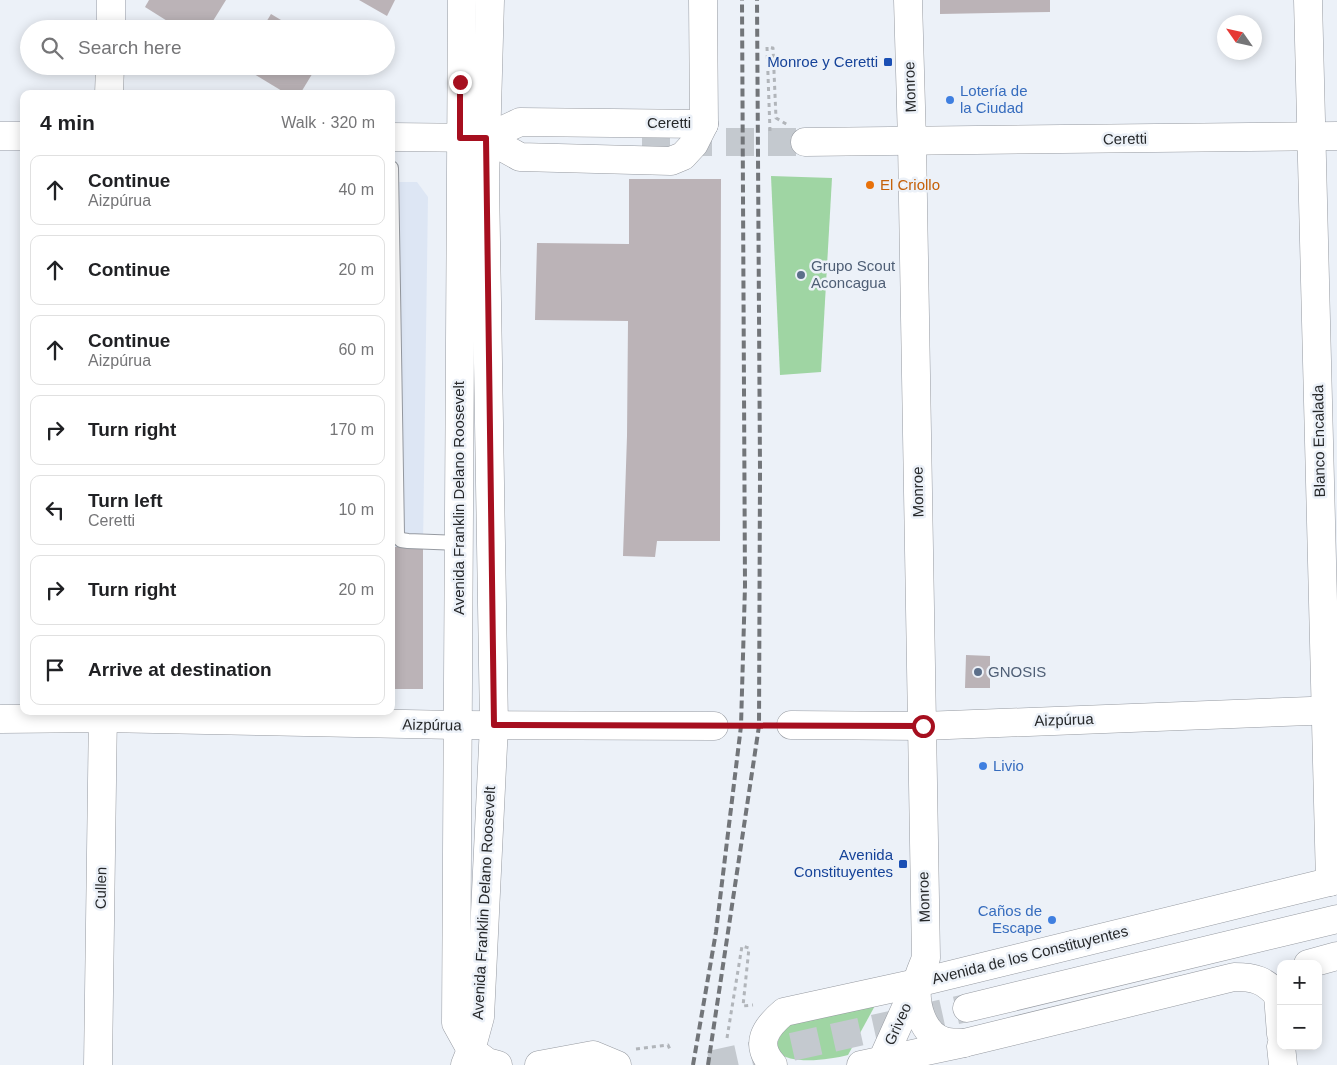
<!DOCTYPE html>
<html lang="en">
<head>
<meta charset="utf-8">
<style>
	body { margin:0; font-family:Helvetica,sans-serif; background:#f2f2f2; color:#202124 }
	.controls { position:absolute; right:15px; bottom:15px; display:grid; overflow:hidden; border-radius:10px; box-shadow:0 2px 12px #0003 }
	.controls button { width:45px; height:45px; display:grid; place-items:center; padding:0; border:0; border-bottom:1px solid #e0e0e0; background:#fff; color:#202124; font:25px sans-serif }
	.compass { position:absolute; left:1217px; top:15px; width:45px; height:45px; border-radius:50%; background:#fff; box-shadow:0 2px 12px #0003; rotate:304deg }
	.stop { position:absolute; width:15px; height:15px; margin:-11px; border:4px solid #a60f1f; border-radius:50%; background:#fff }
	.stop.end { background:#a60f1f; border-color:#fff; box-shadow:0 1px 5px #0008 }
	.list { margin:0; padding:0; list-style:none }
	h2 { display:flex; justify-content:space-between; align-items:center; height:65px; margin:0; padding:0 20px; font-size:21px }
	h2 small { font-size:16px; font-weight:400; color:#757577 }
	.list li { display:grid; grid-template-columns:32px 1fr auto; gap:15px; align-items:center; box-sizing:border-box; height:70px; margin:0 10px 10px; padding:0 10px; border:1px solid #e0e0e0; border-radius:10px }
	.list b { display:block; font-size:19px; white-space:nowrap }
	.list p { margin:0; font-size:16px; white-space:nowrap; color:#757577 }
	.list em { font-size:16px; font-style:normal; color:#757577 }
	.icon { flex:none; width:28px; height:28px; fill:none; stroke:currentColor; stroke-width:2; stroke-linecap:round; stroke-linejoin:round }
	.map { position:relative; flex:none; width:1337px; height:1065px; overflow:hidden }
	.search { position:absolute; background:#fff; box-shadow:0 2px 12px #0003; left:20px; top:20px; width:375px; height:55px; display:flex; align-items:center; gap:12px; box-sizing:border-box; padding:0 18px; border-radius:28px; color:#757577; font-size:19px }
	.panel { position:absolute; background:#fff; box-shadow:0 2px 12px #0003; left:20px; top:90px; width:375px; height:625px; border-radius:10px }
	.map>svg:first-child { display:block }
	.built { fill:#dde6f4 }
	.green { fill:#9fd5a3 }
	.building { fill:#bbb3b7 }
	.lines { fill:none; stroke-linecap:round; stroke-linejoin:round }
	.street-tunnel { stroke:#c4c9cf; stroke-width:28; stroke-dasharray:28 14; stroke-linecap:butt }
	.secondary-tunnel { stroke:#c4c9cf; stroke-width:28; stroke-dasharray:28 14; stroke-linecap:butt }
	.lane-casing { stroke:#969aa1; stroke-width:16 }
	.street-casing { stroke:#969aa1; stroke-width:29 }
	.secondary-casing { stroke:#969aa1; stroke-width:29 }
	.path { stroke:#b1b5ba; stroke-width:3; stroke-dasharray:4 4; stroke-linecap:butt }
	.lane { stroke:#fff; stroke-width:14 }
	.street { stroke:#fff; stroke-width:28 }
	.secondary { stroke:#fff; stroke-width:28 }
	.rail { stroke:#727579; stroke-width:4; stroke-dasharray:8 4; stroke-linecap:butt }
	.route { stroke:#a60f1f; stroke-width:6 }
	.transit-dot { fill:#1a4fb4; stroke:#ecf1f8; stroke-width:2 }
	.shop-dot { fill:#3f7fe0; stroke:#ecf1f8; stroke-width:2 }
	.food-dot { fill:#e8710a; stroke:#ecf1f8; stroke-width:2 }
	.service-dot { fill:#5c6f8a; stroke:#ecf1f8; stroke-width:2 }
	.labels { text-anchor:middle; stroke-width:5; stroke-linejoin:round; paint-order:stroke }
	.transit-label { font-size:15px; fill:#164399; stroke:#ecf1f8; text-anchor:end }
	.street-label { font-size:15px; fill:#26282a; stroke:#ecf1f8 }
	.shop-label { font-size:15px; fill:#366cbe; stroke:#ecf1f8; text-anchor:start }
	.food-label { font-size:15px; fill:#c56008; stroke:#ecf1f8; text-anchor:start }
	.service-label { font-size:15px; fill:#4e5e75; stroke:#ecf1f8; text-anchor:start }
</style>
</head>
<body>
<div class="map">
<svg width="1337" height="1065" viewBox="0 0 1337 1065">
	<rect width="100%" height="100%" fill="#ecf1f8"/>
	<!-- built -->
	<path class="built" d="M391 182H417L428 197 423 547H391Z"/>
	<!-- green -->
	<g class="green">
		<path d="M771 176 832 178 821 372 780 375Z"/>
		<path d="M877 1002 848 1055C829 1060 790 1065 778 1052 774 1042 783 1031 789 1024Z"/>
	</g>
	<!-- building -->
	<g class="building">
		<path d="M149 0H226L208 29H180L145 7Z"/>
		<path d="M359 0H395L387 16Z"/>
		<path d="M940 0H1050V12L940 14Z"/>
		<path d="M271 14 296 29H262Z"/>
		<path d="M241 66H317L300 94H287Z"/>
		<path d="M629 179H721L720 541H657L655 557 623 556 627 436 628 321 535 320 537 243 629 244Z"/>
		<rect x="391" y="547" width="32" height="142"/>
		<path d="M966 655 990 656V688H965Z"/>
	</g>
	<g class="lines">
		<!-- street-tunnel -->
		<path class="street-tunnel" d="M642 142H805"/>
		<!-- secondary-tunnel -->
		<path class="secondary-tunnel" d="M710 1065 967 1008"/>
		<!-- lane casing -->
		<g class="lane-casing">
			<path id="lane" d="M391 168 397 535 401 540 408 541 460 543"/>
		</g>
		<!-- street casing -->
		<g class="street-casing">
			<g id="street">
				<path d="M1308 0 1330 882"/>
				<path d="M111 29V0"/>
				<path d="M109 94 110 66"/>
				<path d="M0 136H24"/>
				<path d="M391 137 485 138"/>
				<path d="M486 138 520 157 671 161 683 156 694 144 704 124 703 0"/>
				<path d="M486 138 520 122 704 124"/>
				<path d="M805 142 1337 136"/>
				<path d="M0 719 103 718 456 725 714 726"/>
				<path d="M791 725 923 726 1337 710"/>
				<path d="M1308 964 1337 956"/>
				<path d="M1281 989 1278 995 1281 1034"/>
				<path d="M1281 1046 1283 1065"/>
				<path d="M98 1065 103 711"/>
				<path d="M465 1065 471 1050 487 1062 498 1065"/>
				<path d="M539 1065 593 1055 617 1065"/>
				<path d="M773 1065C754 1044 765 1028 784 1012L917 983 1337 880"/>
				<path d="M861 1065 964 1043 1234 977C1255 977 1264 980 1278 995"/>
				<path d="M880 1065 917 983"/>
			</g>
		</g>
		<!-- secondary casing -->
		<g class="secondary-casing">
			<g id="secondary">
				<path d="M462 0 456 1023 471 1050"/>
				<path d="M908 0 912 142 926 958C923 966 918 976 917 984 915 1005 922 1034 944 1041 950 1043 958 1042 964 1043"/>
				<path d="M967 1008 1337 919"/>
				<path d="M471 1050 480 1017 494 725 485 181 490 0"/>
			</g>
		</g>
		<!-- path -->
		<g class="path">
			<path d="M770 131 767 47 773 48 776 118 788 125"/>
			<path d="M737 726H766"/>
			<path d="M727 1038 742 946 749 948 743 1006 753 1005"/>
			<path d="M636 1049 668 1045 671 1052"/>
		</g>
		<!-- lane -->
		<use href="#lane" class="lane"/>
		<!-- street -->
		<use href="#street" class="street"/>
		<!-- secondary -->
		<use href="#secondary" class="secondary"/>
		<!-- rail -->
		<g class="rail">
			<path d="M693 1065 716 932 741 726 745 586 742 0"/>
			<path d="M708 1065 759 726 760 470 757 0"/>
		</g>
	</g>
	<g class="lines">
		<!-- route -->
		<path class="route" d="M460 82V138H486L494 725 923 726"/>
	</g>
	<!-- markers -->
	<g class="transit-dot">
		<rect x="883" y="57" width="10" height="10" rx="2.5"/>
		<rect x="898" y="859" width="10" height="10" rx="2.5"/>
	</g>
	<g class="shop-dot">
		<circle cx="950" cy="100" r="5"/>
		<circle cx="983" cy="766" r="5"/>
		<circle cx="1052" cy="920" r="5"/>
	</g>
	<circle class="food-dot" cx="870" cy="185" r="5"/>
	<g class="service-dot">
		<circle cx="801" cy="275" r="5"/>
		<circle cx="978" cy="672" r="5"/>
	</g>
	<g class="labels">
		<!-- transit labels -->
		<g class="transit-label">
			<text x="878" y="67">Monroe y Ceretti</text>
			<text x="893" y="860">Avenida<tspan x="893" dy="17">Constituyentes</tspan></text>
		</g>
		<!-- street labels -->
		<g class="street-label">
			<text transform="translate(910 87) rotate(-92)" y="5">Monroe</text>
			<text x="669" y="128">Ceretti</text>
			<text transform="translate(1125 139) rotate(-1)" y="5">Ceretti</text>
			<text transform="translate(1319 441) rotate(-91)" y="5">Blanco Encalada</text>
			<text transform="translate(918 492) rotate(-91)" y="5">Monroe</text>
			<text transform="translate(459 498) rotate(-90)" y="5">Avenida Franklin Delano Roosevelt</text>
			<text transform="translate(1064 720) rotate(-2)" y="5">Aizpúrua</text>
			<text transform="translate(432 725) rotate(1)" y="5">Aizpúrua</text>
			<text transform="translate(101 888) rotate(-89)" y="5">Cullen</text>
			<text transform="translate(924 897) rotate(-92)" y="5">Monroe</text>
			<text transform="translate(484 903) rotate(-87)" y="5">Avenida Franklin Delano Roosevelt</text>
			<text transform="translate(1030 955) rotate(-14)" y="5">Avenida de los Constituyentes</text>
			<text transform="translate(898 1024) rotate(-66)" y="5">Griveo</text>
		</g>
		<!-- shop labels -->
		<g class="shop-label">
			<text x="960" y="96">Lotería de<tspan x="960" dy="17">la Ciudad</tspan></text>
			<text x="993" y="771">Livio</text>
			<text x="1042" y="916" text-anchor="end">Caños de<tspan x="1042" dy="17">Escape</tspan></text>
		</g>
		<!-- food labels -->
		<g class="food-label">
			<text x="880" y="190">El Criollo</text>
		</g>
		<!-- service labels -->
		<g class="service-label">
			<text x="811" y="271">Grupo Scout<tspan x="811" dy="17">Aconcagua</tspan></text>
			<text x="988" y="677">GNOSIS</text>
		</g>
	</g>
</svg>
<div class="controls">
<button>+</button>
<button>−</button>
</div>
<svg class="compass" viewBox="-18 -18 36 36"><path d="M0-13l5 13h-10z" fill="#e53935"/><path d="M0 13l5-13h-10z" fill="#757577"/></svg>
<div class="stop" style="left:923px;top:726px"></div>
<div class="stop end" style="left:460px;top:82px"></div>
<div class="search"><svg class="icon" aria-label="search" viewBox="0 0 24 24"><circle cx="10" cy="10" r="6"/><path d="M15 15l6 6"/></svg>Search here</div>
<section class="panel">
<h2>4 min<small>Walk · 320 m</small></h2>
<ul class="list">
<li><svg class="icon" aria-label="ahead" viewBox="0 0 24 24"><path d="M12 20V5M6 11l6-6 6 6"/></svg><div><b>Continue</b><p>Aizpúrua</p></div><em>40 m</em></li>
<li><svg class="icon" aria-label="ahead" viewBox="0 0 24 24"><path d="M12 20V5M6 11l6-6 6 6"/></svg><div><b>Continue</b></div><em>20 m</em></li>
<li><svg class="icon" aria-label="ahead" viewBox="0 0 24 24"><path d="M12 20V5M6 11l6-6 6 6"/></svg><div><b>Continue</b><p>Aizpúrua</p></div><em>60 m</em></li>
<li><svg class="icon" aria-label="right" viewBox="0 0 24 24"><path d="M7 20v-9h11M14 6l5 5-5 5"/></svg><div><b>Turn right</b></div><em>170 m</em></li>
<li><svg class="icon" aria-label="left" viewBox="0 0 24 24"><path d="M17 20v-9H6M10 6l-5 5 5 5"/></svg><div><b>Turn left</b><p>Ceretti</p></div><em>10 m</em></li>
<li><svg class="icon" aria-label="right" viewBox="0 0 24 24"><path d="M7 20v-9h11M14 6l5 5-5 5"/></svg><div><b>Turn right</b></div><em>20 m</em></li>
<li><svg class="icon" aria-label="arrive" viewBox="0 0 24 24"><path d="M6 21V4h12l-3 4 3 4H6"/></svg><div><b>Arrive at destination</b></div></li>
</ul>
</section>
</div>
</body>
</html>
